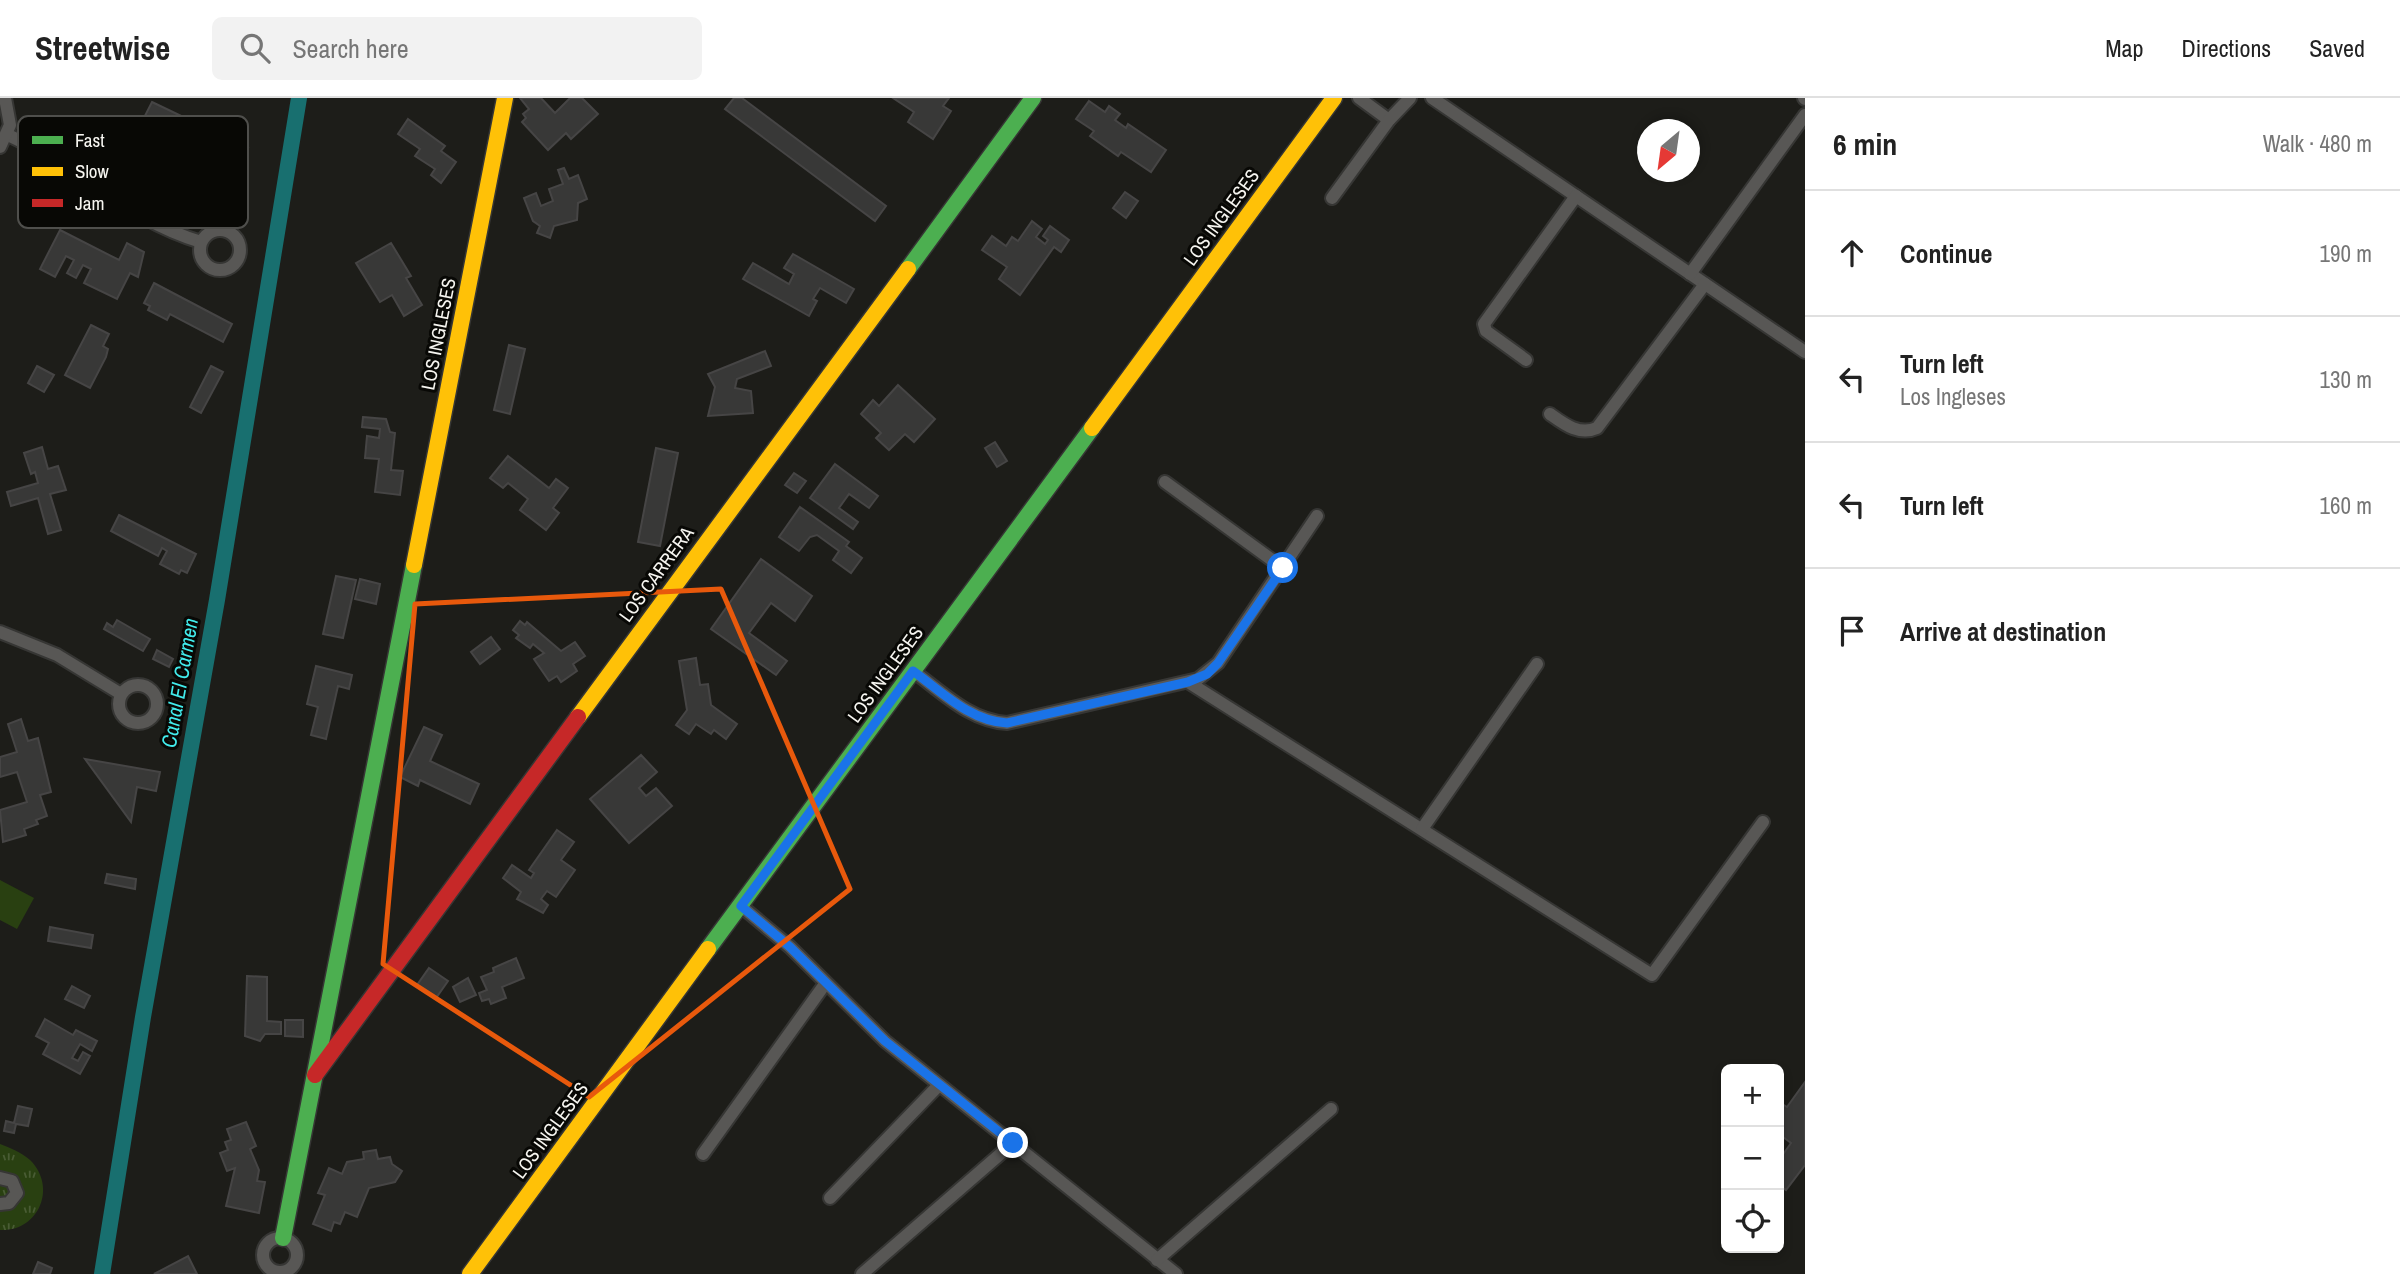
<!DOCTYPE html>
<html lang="en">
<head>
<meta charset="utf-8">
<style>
	body { margin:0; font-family:"Archivo Narrow",sans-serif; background:#f2f2f2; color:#222 }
	.controls { position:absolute; right:21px; bottom:21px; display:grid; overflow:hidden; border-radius:10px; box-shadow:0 4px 10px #0003 }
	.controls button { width:63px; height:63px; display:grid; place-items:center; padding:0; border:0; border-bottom:2px solid #e0e0e0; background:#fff; color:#222; font:35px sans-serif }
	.compass { position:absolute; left:1637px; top:21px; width:63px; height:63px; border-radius:50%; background:#fff; box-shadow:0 4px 10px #0003; rotate:209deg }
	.stop { position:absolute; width:21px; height:21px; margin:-16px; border:5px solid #1a73e8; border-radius:50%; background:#fff }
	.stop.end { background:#1a73e8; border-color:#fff; box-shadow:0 2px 7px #0008 }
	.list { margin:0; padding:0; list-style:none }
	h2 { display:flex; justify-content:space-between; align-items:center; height:91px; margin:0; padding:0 28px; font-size:30px }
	h2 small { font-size:23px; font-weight:400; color:#767676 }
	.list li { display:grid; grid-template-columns:46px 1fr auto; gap:21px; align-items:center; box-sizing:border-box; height:126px; padding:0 28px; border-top:2px solid #e0e0e0 }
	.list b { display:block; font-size:26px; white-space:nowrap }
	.list p { margin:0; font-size:23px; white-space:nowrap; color:#767676 }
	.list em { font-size:23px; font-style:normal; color:#767676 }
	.icon { flex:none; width:38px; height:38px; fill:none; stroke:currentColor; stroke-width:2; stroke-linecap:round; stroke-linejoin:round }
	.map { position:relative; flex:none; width:1805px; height:1176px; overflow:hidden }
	header { display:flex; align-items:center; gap:42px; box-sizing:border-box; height:98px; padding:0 35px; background:#fff; border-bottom:2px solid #e0e0e0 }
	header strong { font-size:33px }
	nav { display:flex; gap:38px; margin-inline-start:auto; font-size:24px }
	.search { width:490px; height:63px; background:#f2f2f2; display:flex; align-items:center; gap:18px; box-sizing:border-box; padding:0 24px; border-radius:10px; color:#767676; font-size:26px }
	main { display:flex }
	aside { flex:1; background:#fff }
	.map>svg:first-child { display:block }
	.grass { fill:url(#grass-tufts) }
	.park { fill:#294011 }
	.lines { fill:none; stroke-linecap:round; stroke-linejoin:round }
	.canal { stroke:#186f6f; stroke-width:16 }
	.building { fill:#383837; stroke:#464545; stroke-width:2 }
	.street-casing { stroke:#363634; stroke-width:16 }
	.fast-casing { stroke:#363634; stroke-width:19 }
	.slow-casing { stroke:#363634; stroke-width:19 }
	.jam-casing { stroke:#363634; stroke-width:19 }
	.street { stroke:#585755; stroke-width:12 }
	.fast { stroke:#4caf50; stroke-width:16 }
	.slow { stroke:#ffc107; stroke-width:16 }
	.jam { stroke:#c62828; stroke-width:16 }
	.route { stroke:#1a73e8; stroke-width:9 }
	.marked { fill:none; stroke:#e8590c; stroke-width:5; stroke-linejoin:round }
	.labels { text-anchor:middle; stroke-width:6; stroke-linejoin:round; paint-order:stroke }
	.street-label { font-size:19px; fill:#f6f5f0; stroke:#080805 }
	.water-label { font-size:21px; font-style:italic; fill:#42eced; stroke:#080805 }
	.key { fill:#080805; stroke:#4f4f4c; stroke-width:2 }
	.key-label { font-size:19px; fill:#f6f5f0 }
</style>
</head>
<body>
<header>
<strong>Streetwise</strong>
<div class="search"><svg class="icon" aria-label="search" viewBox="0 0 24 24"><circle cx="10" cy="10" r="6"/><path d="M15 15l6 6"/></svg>Search here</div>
<nav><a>Map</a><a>Directions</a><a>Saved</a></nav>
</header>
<main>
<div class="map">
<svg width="1805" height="1176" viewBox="0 0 1805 1176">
	<defs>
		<pattern id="grass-tufts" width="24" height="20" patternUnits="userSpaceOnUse" patternTransform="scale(1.75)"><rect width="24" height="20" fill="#294011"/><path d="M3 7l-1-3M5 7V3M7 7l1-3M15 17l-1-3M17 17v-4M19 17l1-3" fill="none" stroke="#495c34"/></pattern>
	</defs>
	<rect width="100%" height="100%" fill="#1d1d19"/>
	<!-- grass -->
	<path class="grass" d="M0 1046C10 1050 21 1054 30 1062 58 1090 38 1134 0 1132Z"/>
	<!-- park -->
	<path class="park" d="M0 782 34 800 17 831 0 822Z"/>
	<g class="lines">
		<!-- canal -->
		<path class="canal" d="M102 1176 143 919 217 502 299 0"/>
	</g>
	<!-- building -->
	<g class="building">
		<path d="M520 0H541L555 15 570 0H582L598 16 571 41 566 35 548 52 522 24 526 20 523 16 529 11Z"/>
		<path d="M734 0H742L886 108 875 123 725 11Z"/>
		<path d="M893 0H949L943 8 951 13 933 41 908 24 914 14Z"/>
		<path d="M1089 3 1105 14 1109 8 1120 16 1115 22 1126 30 1128 26 1166 52 1151 74 1121 54 1118 58 1090 38 1094 33 1076 21Z"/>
		<path d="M152 4 248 50 220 99 207 93 222 65 197 55 199 50 158 29 143 58 128 51Z"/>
		<path d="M408 21 445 48 441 53 456 64 441 85 431 77 435 71 415 58 420 51 398 36Z"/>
		<path d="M564 70 569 81 578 77 587 101 578 105 577 122 554 128 550 140 537 135 540 128 533 123 524 100 536 95 541 108 553 103 549 91 563 86 558 72Z"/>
		<path d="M1125 94 1138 103 1126 120 1113 110Z"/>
		<path d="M1032 123 1042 131 1036 139 1045 146 1048 142 1043 138 1050 128 1069 142 1061 154 1054 149 1020 197 999 181 1007 169 982 152 992 138 1006 148 1012 139 1018 143Z"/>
		<path d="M60 132 119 162 127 145 144 154 138 179 130 175 117 201 84 185 91 171 83 167 76 180 67 175 74 162 66 158 55 179 40 171Z"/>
		<path d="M391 145 411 178 406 180 422 207 404 218 392 197 380 204 356 165Z"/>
		<path d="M793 156 854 191 846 205 820 190 813 201 817 203 809 218 743 181 753 165 789 186 794 176 784 170Z"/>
		<path d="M154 185 232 226 223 244 170 216 167 222 148 212 150 208 144 205Z"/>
		<path d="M91 227 109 236 103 248 108 251 106 259 90 290 65 277Z"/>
		<path d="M509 247 525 251 510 316 494 312Z"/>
		<path d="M765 253 771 268 737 281 735 290 751 293 753 315 708 318 715 289 708 276Z"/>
		<path d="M37 268 54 277 44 294 28 285Z"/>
		<path d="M211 268 223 274 201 315 190 309Z"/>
		<path d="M898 287 935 321 914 344 905 336 889 352 876 340 881 335 861 316 873 302 879 308Z"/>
		<path d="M363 319 386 321 390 334 395 335 391 372 403 373 400 397 375 394 379 361 365 360 367 338 379 340 380 331 362 329Z"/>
		<path d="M995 344 1007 363 997 369 985 350Z"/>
		<path d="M42 349 48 371 58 368 66 392 50 396 61 432 48 436 38 400 11 408 7 394 38 385 35 374 31 376 24 355Z"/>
		<path d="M656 350 678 355 660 448 638 444Z"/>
		<path d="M508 358 549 390 556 381 568 390 553 410 559 415 546 432 520 412 528 401 508 385 503 390 490 380Z"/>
		<path d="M835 366 878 398 869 410 849 396 839 410 858 424 853 431 810 400Z"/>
		<path d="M794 375 806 383 797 395 785 387Z"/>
		<path d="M800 409 849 444 846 448 862 460 851 475 833 462 839 453 817 437 810 439 799 453 779 439Z"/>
		<path d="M119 417 196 456 187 475 181 472 179 476 160 466 167 453 162 450 158 458 111 433Z"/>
		<path d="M761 461 812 498 795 523 771 505 749 535 787 563 776 577 711 531Z"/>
		<path d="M336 478 356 482 343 540 323 536Z"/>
		<path d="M360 481 380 486 376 506 355 501Z"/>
		<path d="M117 522 150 541 143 553 104 531 107 525 113 529Z"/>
		<path d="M520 523 525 527 527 524 561 553 575 544 585 558 573 566 577 573 561 584 557 578 549 583 534 561 544 555 533 546 530 550 516 540 519 537 513 532Z"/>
		<path d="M491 539 500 551 480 566 471 554Z"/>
		<path d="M157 552 173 561 169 569 153 561Z"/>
		<path d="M696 560 700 587 708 586 711 607 737 626 726 641 714 632 711 636 696 626 689 636 676 627 687 612 679 563Z"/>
		<path d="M316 568 352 577 349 591 338 588 326 641 311 637 318 609 307 606Z"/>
		<path d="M21 621 28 643 38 640 51 694 40 697 47 718 36 722 38 726 24 731 26 737 3 744 0 712 27 704 17 674 0 679V659L17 654 8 626Z"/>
		<path d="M424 629 442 637 430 663 479 686 470 706 420 682 418 688 400 679Z"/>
		<path d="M641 657 657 674 639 690 646 698 656 690 672 708 629 745 590 701Z"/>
		<path d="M85 661 160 674 156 693 137 689 131 724Z"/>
		<path d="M557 732 574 744 561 762 575 772 556 799 547 793 541 801 548 807 543 815 517 801 521 794 503 780 512 767 531 780 534 775 529 772Z"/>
		<path d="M107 776 136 781 135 791 105 785Z"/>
		<path d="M50 829 93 837 91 850 48 843Z"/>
		<path d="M516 860 524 880 502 889 506 900 491 906 489 901 482 903 479 895 487 892 481 879 494 874 493 870Z"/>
		<path d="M429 870 448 883 436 900 417 887Z"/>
		<path d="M247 878 267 879V923L281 924V936H265L260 943 245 938Z"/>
		<path d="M468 880 476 897 460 904 453 889Z"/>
		<path d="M72 888 90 898 84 910 65 901Z"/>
		<path d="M45 921 73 937 76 932 97 943 92 953 80 946 72 960 78 963 83 954 90 958 80 976 43 956 49 945 36 938Z"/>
		<path d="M285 922H303V939L285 938Z"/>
		<path d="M1805 984V1067L1786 1092 1779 1087V1062L1791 1045 1779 1036V1004L1787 1009Z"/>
		<path d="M18 1008 32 1011 28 1028 16 1026 14 1035 4 1033 6 1023 14 1025Z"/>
		<path d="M246 1024 256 1048 250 1051 259 1072 257 1083 265 1084 259 1115 226 1108 235 1070 227 1073 220 1055 228 1052 225 1044 231 1042 227 1031Z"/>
		<path d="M376 1052 378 1061 390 1059 392 1066 402 1073 395 1084 369 1090 357 1119 345 1114 340 1126 334 1124 331 1133 313 1126 325 1097 318 1095 329 1070 342 1076 347 1064 364 1061 363 1054Z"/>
		<path d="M188 1158 197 1176H154Z"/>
		<path d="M38 1164 52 1170 50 1176H33Z"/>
	</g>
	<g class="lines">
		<!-- street casing -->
		<g class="street-casing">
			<g id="street">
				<path d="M1359 0 1389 22"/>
				<path d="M1432 0 1805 254"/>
				<path d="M1804 0 1805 1"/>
				<path d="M8 37C75 68 129 123 201 144"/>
				<path d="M0 49 10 27 5 0"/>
				<path d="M1332 100 1389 22 1410 0"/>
				<circle cx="220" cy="152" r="20"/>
				<path d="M1690 176 1805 17"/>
				<path d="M1526 262 1486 233 1484 226 1576 98"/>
				<path d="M1550 316C1564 326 1579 338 1597 330L1705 186"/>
				<path d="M1165 384 1283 470"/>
				<path d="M0 534 57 557 121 596"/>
				<path d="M913 573C942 594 970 623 1007 625L1198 581 1218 565 1317 418"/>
				<path d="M1188 584 1652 877 1763 724"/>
				<circle cx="138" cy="606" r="19"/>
				<path d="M1422 731 1537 566"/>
				<path d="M741 808 790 849 885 943 1176 1176"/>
				<path d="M703 1056 825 886"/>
				<path d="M0 1080 12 1083 17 1095 9 1105 0 1106"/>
				<path d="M830 1100 939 987"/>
				<circle cx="280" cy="1157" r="17"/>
				<path d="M1157 1162 1331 1011"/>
				<path d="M862 1176 1013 1045"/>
			</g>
		</g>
		<!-- fast casing -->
		<g class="fast-casing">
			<g id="fast">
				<path d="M908 171 1033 0"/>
				<path d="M708 851 1092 330"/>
				<path d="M283 1140 414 467"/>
			</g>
		</g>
		<!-- slow casing -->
		<g class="slow-casing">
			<g id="slow">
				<path d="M1092 330 1334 0"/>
				<path d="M414 467 505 0"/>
				<path d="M578 619 908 171"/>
				<path d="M470 1176 708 851"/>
			</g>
		</g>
		<!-- jam casing -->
		<g class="jam-casing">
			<path id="jam" d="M315 977 578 619"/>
		</g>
		<!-- street -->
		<use href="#street" class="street"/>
		<!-- fast -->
		<use href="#fast" class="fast"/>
		<!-- slow -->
		<use href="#slow" class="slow"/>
		<!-- jam -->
		<use href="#jam" class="jam"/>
	</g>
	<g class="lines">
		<!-- route -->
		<path class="route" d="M1013 1045 885 943 790 849 741 808 913 573C942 594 970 623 1007 625L1188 584 1207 576 1218 565 1283 470"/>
	</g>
	<!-- marked area -->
	<path class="marked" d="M721 491 850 791 589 999 383 866 415 506Z"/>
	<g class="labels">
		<!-- street labels -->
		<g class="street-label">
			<text transform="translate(1221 119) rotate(-54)" y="7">LOS INGLESES</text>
			<text transform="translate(438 236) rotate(-79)" y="7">LOS INGLESES</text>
			<text transform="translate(656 476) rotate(-54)" y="7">LOS CARRERA</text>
			<text transform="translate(885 576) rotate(-54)" y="7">LOS INGLESES</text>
			<text transform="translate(550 1032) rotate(-54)" y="7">LOS INGLESES</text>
		</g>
		<!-- water labels -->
		<g class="water-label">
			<text transform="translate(180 585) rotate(-80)" y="7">Canal El Carmen</text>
		</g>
	</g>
	<!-- legend -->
	<rect x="18" y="18" width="230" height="112" rx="10" class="key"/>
	<rect x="32" y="38" width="31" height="8" fill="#4caf50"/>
	<rect x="32" y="69" width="31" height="9" fill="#ffc107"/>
	<rect x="32" y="101" width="31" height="8" fill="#c62828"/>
	<g class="key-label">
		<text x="75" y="49">Fast</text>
		<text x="75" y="80">Slow</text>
		<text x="75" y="112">Jam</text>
	</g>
</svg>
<div class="controls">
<button>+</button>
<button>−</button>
<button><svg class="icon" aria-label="locate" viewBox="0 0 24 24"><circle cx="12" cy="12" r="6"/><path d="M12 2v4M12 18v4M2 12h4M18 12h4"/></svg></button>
</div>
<svg class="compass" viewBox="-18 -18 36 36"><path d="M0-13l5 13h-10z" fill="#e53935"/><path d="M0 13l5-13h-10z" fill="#767676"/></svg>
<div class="stop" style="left:1283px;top:470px"></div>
<div class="stop end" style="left:1013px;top:1045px"></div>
</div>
<aside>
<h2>6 min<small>Walk · 480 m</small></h2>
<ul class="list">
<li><svg class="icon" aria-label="ahead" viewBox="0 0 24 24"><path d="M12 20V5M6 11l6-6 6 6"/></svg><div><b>Continue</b></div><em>190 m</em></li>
<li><svg class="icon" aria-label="left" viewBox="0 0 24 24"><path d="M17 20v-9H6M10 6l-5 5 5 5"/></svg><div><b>Turn left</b><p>Los Ingleses</p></div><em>130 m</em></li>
<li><svg class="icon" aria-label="left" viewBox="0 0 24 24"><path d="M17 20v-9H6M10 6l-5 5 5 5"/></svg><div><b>Turn left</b></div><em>160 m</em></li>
<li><svg class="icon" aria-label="arrive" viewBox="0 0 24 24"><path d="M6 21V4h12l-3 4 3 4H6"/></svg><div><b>Arrive at destination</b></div></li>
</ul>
</aside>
</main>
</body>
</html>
